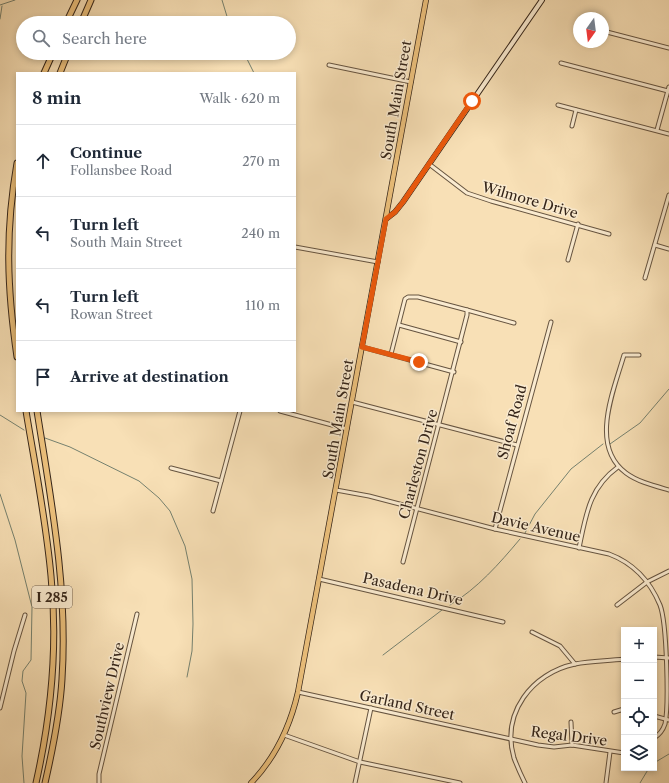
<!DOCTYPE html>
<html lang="en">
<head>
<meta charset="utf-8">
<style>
	body { margin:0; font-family:"Libre Caslon Text",serif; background:#f6f6f7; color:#1f2937 }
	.controls { position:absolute; right:12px; bottom:12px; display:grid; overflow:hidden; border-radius:0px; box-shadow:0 2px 6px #0003 }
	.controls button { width:36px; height:36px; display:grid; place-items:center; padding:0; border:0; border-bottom:1px solid #e0e1e3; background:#fff; color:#1f2937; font:20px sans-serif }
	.compass { position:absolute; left:573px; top:12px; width:36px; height:36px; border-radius:50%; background:#fff; box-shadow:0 2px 6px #0003; rotate:194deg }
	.stop { position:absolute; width:12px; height:12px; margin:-9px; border:3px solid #ea580c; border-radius:50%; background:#fff }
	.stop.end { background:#ea580c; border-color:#fff; box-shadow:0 1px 4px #0008 }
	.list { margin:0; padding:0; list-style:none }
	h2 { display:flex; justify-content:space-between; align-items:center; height:52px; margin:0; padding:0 16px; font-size:17px }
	h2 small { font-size:13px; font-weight:400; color:#747a83 }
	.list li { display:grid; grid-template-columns:26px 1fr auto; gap:12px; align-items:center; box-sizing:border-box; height:72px; padding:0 16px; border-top:1px solid #e0e1e3 }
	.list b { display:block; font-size:15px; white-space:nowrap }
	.list p { margin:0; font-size:13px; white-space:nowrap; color:#747a83 }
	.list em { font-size:13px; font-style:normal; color:#747a83 }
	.icon { flex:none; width:22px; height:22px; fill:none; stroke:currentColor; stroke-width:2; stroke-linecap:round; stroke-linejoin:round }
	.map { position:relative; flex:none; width:669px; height:783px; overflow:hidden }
	.search { position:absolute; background:#fff; box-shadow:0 2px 6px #0003; left:16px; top:16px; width:280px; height:44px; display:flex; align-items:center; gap:10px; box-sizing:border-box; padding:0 14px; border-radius:22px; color:#747a83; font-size:15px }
	.panel { position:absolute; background:#fff; box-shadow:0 2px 6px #0003; left:16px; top:72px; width:280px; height:340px; border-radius:0px }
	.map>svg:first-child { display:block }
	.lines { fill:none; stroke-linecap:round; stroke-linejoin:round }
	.stream { stroke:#75816f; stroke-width:1 }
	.street-casing { stroke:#665440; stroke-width:5 }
	.secondary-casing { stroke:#352519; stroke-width:6 }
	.primary-casing { stroke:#352519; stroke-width:6 }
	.highway-casing { stroke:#352519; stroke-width:7 }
	.street { stroke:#faebd0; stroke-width:3 }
	.secondary { stroke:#faebd0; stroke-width:4 }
	.primary { stroke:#ecc07b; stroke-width:4.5 }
	.highway { stroke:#ecc07b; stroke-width:5 }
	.route { stroke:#ea580c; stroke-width:5 }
	.labels { text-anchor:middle; stroke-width:3; stroke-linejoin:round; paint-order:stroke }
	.shield { fill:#faebd0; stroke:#706050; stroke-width:1 }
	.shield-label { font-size:13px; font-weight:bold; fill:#352519 }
	.street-label { font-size:14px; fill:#352519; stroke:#faebd0 }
</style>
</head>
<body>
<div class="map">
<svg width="669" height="783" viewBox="0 0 669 783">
	<rect width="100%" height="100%" fill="#f8e0b6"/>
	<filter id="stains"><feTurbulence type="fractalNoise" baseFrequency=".005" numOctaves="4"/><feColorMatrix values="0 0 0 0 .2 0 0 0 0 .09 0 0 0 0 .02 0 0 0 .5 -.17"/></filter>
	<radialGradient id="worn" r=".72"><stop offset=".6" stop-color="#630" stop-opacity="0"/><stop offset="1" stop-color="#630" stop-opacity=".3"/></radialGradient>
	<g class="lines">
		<!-- stream -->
		<g class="stream">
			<path d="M222 0 229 23"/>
			<path d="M0 5 15 0"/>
			<path d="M0 19 2 6"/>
			<path d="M244 53 254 73"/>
			<path d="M295 161V176"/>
			<path d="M0 415 24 430"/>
			<path d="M45 438 70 447 139 481 159 498 170 511 185 546 192 579 193 624 192 651 187 677"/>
			<path d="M610 444 640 423 669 389"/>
			<path d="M0 494 15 540 32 607 31 660 23 671 22 681 26 693 22 756 24 783"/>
			<path d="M525 533 535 514 571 469 603 444"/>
			<path d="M450 605C478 588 499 564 520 539"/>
			<path d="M383 655 442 610"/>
			<path d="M654 763 669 754"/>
			<path d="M640 783 649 768"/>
		</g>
		<!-- street casing -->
		<g class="street-casing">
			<g id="street">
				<path d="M603 31 669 48"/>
				<path d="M561 63 668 91"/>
				<path d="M329 65 411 82"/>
				<path d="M558 105 669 134"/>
				<path d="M572 126 576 110"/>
				<path d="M657 130 669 87"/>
				<path d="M429 164 467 193 491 201 609 234"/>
				<path d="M655 245 669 249"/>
				<path d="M295 247 378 262"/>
				<path d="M568 260 578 224"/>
				<path d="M645 278 669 195"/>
				<path d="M467 310 514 323"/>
				<path d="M399 325 461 342"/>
				<path d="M362 347 454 372"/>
				<path d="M391 354 405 299 408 297H418L467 310V315L403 562"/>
				<path d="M639 355H624C614 390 589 446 626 473 638 482 655 486 669 490"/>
				<path d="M352 402 517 445"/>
				<path d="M280 411 347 429"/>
				<path d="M171 468 221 481"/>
				<path d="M336 490 369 496 495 529 609 554C633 563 650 581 660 605 667 623 669 706 665 724 663 730 659 735 654 738"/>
				<path d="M213 511 240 411"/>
				<path d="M495 529 551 322"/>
				<path d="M579 548C586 515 589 488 618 467"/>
				<path d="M319 579 503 622"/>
				<path d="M617 605 647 582 669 571"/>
				<path d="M532 632 560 646 575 664"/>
				<path d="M654 657 669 658"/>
				<path d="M298 692 538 745 554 747 572 745 624 753"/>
				<path d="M0 708 14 651 25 615"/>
				<path d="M614 712 624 709"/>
				<path d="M654 716 669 720"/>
				<path d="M571 722 572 745"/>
				<path d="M284 735 360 762 460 783"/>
				<path d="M99 783V774L137 614"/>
				<path d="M355 783 371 708"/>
				<path d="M525 783C521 775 517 766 514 758 501 713 532 673 575 664 591 661 608 661 624 659"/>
				<path d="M606 783 610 752"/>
			</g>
		</g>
		<!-- secondary casing -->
		<g class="secondary-casing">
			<path id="secondary" d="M386 219 395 212 403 202 542 0"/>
		</g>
		<!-- primary casing -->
		<g class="primary-casing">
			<path id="primary" d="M251 783C276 757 290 727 298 692L426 0"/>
		</g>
		<!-- highway casing -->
		<g class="highway-casing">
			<g id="highway">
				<path d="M66 23 77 0"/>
				<path d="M81 23 91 0"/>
				<path d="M44 73 53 53"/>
				<path d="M60 73 68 53"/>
				<path d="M17 163C5 232 7 288 17 357"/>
				<path d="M26 411C35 466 46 520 51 576 58 645 51 716 36 783"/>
				<path d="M37 411C51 500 68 588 62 679 60 714 53 748 45 783"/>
			</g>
		</g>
		<!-- street -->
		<use href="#street" class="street"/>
		<!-- secondary -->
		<use href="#secondary" class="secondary"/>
		<!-- primary -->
		<use href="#primary" class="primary"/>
		<!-- highway -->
		<use href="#highway" class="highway"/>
	</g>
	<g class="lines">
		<!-- route -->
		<path class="route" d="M419 362 362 347 386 219 395 212 403 202 472 101"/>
	</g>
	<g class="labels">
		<!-- shield labels -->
		<rect class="shield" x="32" y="586" width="40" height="22" rx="3"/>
		<g class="shield-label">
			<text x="52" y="602">I 285</text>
		</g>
		<!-- street labels -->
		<g class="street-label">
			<text transform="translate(396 100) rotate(-80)" y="5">South Main Street</text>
			<text transform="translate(530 200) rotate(16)" y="5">Wilmore Drive</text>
			<text transform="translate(338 419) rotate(-80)" y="5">South Main Street</text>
			<text transform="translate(512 422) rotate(-75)" y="5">Shoaf Road</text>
			<text transform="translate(418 464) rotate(-75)" y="5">Charleston Drive</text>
			<text transform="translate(536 527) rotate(13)" y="5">Davie Avenue</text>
			<text transform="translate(413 589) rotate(13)" y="5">Pasadena Drive</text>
			<text transform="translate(107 696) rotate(-77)" y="5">Southview Drive</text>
			<text transform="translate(407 705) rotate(12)" y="5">Garland Street</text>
			<text transform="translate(569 736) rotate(7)" y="5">Regal Drive</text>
		</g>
	</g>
	<rect width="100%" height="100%" filter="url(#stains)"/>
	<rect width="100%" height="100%" fill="url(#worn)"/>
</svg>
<div class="controls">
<button>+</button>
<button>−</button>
<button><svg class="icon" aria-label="locate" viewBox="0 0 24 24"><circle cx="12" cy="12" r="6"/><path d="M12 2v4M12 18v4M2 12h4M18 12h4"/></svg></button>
<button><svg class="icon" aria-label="layers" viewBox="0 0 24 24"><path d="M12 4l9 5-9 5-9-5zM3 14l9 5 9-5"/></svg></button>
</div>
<svg class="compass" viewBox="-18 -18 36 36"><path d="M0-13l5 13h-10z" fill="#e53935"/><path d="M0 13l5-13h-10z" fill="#747a83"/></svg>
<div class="stop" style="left:472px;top:101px"></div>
<div class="stop end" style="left:419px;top:362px"></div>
<div class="search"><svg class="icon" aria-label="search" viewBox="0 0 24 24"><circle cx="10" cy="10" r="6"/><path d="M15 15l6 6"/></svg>Search here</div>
<section class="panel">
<h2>8 min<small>Walk · 620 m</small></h2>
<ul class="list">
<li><svg class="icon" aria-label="ahead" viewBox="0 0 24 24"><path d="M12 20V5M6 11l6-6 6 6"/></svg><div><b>Continue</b><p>Follansbee Road</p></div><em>270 m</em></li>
<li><svg class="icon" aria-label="left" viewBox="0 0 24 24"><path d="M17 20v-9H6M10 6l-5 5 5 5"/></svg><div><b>Turn left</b><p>South Main Street</p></div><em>240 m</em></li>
<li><svg class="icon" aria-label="left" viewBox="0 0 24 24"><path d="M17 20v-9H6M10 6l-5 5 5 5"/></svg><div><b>Turn left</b><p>Rowan Street</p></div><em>110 m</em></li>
<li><svg class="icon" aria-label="arrive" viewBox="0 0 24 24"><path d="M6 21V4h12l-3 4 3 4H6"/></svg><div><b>Arrive at destination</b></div></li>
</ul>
</section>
</div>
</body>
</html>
